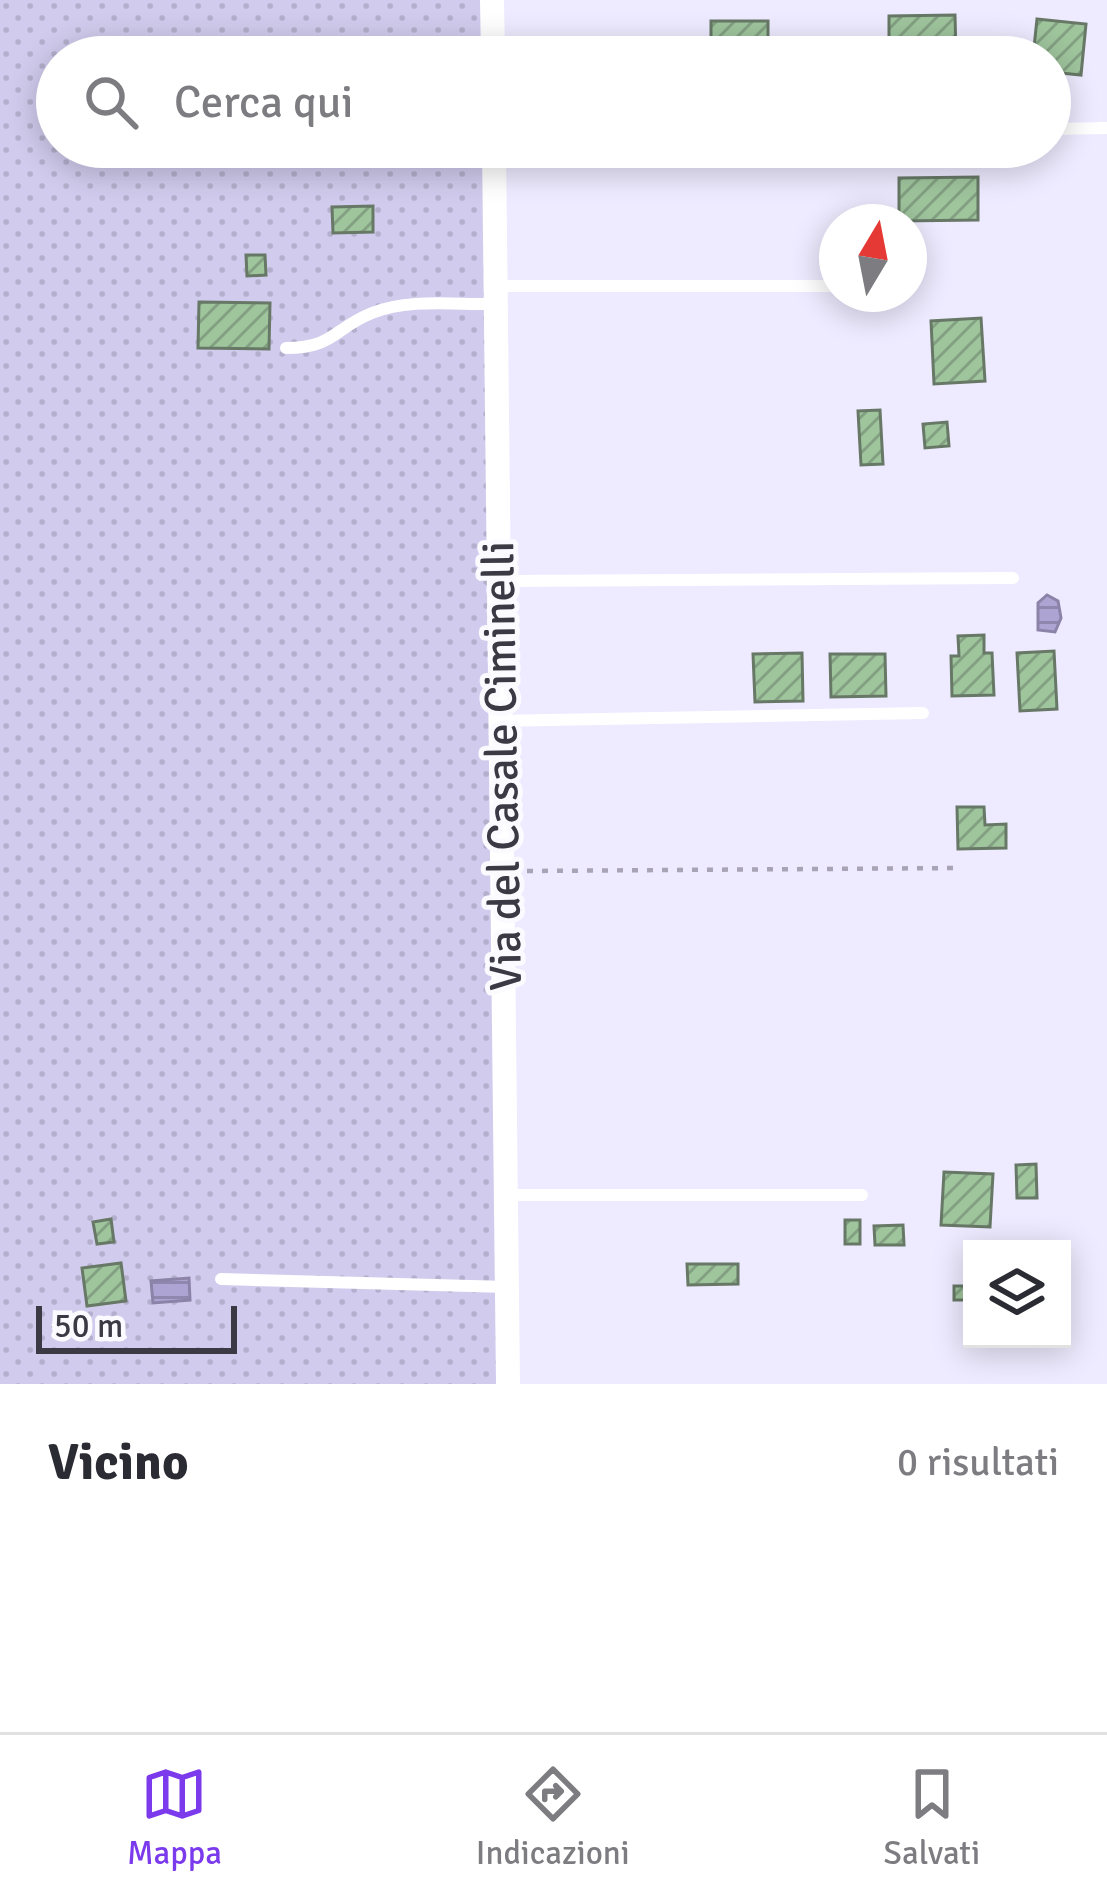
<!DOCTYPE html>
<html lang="it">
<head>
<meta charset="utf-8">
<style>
	body { margin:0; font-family:Signika,sans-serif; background:#f2f2f3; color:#2b2b33 }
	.controls { position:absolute; right:36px; bottom:36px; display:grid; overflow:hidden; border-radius:0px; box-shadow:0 6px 30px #0003 }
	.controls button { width:108px; height:108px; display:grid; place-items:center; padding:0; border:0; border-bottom:3px solid #e1e1e2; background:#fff; color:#2b2b33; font:60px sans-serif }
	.compass { position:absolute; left:819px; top:204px; width:108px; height:108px; border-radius:50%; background:#fff; box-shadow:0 6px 30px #0003; rotate:10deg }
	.scale { position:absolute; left:36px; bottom:30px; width:201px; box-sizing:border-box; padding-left:12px; border:6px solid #3b3943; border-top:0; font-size:33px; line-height:42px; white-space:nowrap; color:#3b3943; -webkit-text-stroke:9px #fbfaff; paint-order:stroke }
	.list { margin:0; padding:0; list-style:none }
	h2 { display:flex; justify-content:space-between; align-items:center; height:156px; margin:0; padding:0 48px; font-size:51px }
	h2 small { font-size:39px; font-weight:400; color:#7c7c81 }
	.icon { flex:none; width:66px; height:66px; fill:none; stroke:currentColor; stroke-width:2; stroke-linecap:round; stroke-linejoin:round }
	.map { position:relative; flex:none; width:1107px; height:1384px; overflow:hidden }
	.search { position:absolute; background:#fff; box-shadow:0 6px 30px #0003; left:36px; right:36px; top:36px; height:132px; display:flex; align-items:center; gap:30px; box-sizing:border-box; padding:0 42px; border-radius:66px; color:#7c7c81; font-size:45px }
	.sheet { height:348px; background:#fff }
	nav { display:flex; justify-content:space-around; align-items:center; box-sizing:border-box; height:168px; border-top:3px solid #e1e1e2; background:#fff; font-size:33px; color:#7c7c81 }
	nav a { display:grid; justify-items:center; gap:6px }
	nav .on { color:#7c3aed }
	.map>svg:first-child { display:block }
	.green { fill:url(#green-dots) }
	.water { fill:url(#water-rules); stroke:#8c84a8; stroke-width:3 }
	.building { fill:url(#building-hatch); stroke:#677866; stroke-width:3 }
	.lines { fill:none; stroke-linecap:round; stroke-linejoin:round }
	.path { stroke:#a8a4b5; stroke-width:4.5; stroke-dasharray:6 9; stroke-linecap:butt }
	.lane { stroke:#fff; stroke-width:12 }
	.street { stroke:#fff; stroke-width:24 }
	.labels { text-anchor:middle; stroke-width:10; stroke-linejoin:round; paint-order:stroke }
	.street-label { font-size:45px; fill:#3b3943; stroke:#fbfaff }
</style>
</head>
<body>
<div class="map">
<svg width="1107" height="1384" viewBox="0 0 1107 1384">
	<defs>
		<pattern id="green-dots" width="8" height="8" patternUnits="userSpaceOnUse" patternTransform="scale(3)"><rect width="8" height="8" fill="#d1cbed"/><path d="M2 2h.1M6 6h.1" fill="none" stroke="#b4afcc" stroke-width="1.8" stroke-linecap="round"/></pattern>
		<pattern id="water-rules" width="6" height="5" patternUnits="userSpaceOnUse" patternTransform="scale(3)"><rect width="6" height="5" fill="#aea4d4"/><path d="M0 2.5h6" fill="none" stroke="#8f87ae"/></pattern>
		<pattern id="building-hatch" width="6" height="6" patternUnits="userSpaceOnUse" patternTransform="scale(3)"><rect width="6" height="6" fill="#9fc59d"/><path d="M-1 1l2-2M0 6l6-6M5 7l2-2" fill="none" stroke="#83a182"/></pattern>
	</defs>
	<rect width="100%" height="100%" fill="#eeeaff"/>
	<!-- green -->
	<path class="green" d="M0 0H492L493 57H57V147H494L508 1384H0Z"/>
	<!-- water -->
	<g class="water">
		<path d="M1047 595 1058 601 1061 618 1055 632 1038 630V603Z"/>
		<path d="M189 1278 190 1300 153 1303 151 1281Z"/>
	</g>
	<!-- building -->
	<g class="building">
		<path d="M955 15 956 55H916V41L889 42V16Z"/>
		<path d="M1037 19 1086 24 1081 75 1050 72V57H1033Z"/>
		<rect x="711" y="21" width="57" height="33"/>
		<path d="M978 177V220L899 221V178Z"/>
		<path d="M373 206V232L333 233 332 207Z"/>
		<path d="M246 255H265L266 275 247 276Z"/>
		<path d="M199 302 270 303 269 349 198 348Z"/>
		<path d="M981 318 985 381 934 384 931 321Z"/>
		<path d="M880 410 883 464 861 465 858 411Z"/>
		<path d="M947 422 949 446 925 448 923 424Z"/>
		<path d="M984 635V653H992L994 695 952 696 951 656H959L958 636Z"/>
		<path d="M1054 651 1057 709 1020 711 1017 653Z"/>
		<path d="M802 653 803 701 755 702 753 654Z"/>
		<path d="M830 654H885L886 696 831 697Z"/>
		<path d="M957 807H984L985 825 1006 824V848L958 849Z"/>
		<path d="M1036 1164 1037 1198H1017L1016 1165Z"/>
		<path d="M944 1172 993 1174 990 1227 941 1225Z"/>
		<path d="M111 1219 114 1242 97 1244 93 1222Z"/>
		<rect x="845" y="1220" width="15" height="24"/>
		<path d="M903 1225 904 1245H875L874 1226Z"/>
		<path d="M121 1263 126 1301 87 1306 82 1268Z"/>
		<path d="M687 1264H738V1284L688 1285Z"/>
		<rect x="954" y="1286" width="18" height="14"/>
	</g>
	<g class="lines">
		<!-- path -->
		<path class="path" d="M527 871 959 868"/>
		<!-- lane -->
		<g class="lane">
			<path d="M1050 129 1107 128"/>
			<path d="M496 286H837"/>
			<path d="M286 348C334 348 334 328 372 313 409 298 456 305 496 304"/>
			<path d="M499 581 1013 578"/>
			<path d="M501 721 923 713"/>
			<path d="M506 1195H862"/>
			<path d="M221 1279 507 1287"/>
		</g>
		<!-- street -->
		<g class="street">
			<path d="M492 0 493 57"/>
			<path d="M494 147 508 1384"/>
		</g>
	</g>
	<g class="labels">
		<!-- street labels -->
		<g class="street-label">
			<text transform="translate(501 766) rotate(-91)" y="16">Via del Casale Ciminelli</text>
		</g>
	</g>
</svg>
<div class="controls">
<button><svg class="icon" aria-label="layers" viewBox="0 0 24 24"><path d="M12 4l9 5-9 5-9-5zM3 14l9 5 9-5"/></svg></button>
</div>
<svg class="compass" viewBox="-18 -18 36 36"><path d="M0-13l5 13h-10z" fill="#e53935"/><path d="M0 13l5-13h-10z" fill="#7c7c81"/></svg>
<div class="scale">50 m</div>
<div class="search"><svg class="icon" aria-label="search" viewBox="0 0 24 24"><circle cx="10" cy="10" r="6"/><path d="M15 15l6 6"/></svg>Cerca qui</div>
</div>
<section class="sheet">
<h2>Vicino<small>0 risultati</small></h2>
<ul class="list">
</ul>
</section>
<nav>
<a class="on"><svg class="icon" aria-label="map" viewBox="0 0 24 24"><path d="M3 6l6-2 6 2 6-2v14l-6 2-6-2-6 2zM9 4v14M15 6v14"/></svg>Mappa</a>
<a><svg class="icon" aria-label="directions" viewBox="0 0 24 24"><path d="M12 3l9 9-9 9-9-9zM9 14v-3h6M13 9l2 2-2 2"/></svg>Indicazioni</a>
<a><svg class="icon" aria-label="saved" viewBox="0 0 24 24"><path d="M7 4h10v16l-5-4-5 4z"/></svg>Salvati</a>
</nav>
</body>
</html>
